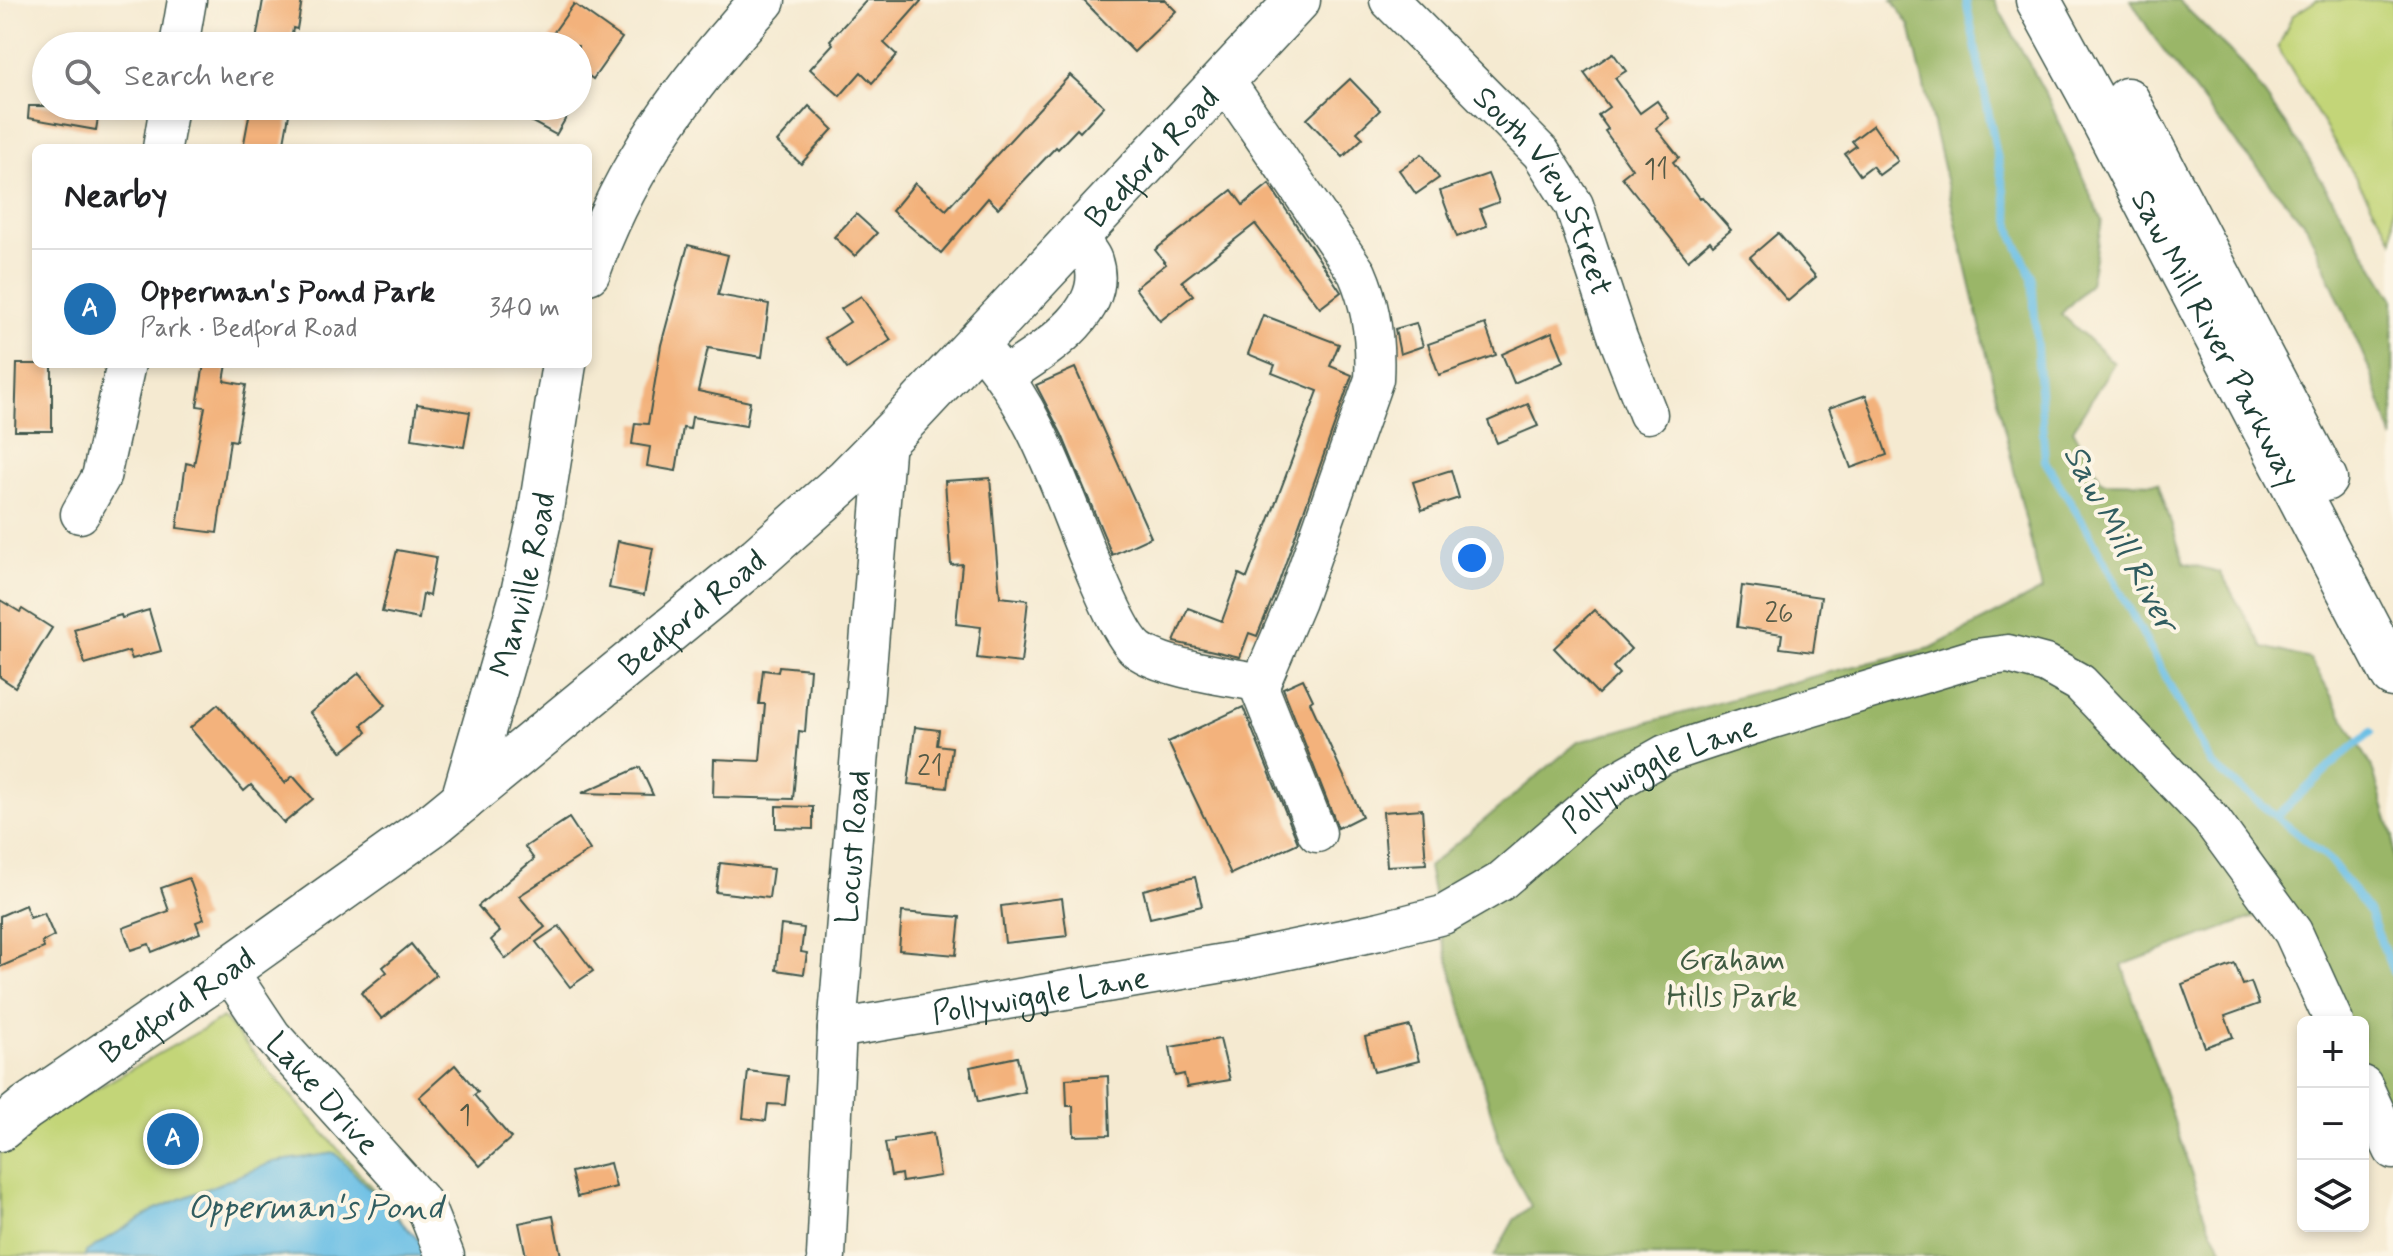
<!DOCTYPE html>
<html lang="en">
<head>
<meta charset="utf-8">
<style>
	body { margin:0; font-family:Mynerve,sans-serif; background:#f6f6f6; color:#202124 }
	.controls { position:absolute; right:24px; bottom:24px; display:grid; overflow:hidden; border-radius:12px; box-shadow:0 4px 12px #0003 }
	.controls button { width:72px; height:72px; display:grid; place-items:center; padding:0; border:0; border-bottom:2px solid #e0e0e0; background:#fff; color:#202124; font:40px sans-serif }
	.you { position:absolute; left:1472px; top:558px; width:28px; height:28px; margin:-20px; border:6px solid #fff; border-radius:50%; background:#1a73e8; box-shadow:0 0 0 12px #1a73e833 }
	.badge { display:grid; place-items:center; width:52px; height:52px; border-radius:50%; background:#1f6fb2; color:#fff; font-size:26px; font-weight:700 }
	.pin { position:absolute; translate:-50% -50%; border:4px solid #fff; box-shadow:0 2px 8px #0006 }
	.list { margin:0; padding:0; list-style:none }
	h2 { display:flex; justify-content:space-between; align-items:center; height:104px; margin:0; padding:0 32px; font-size:34px }
	h2 small { font-size:26px; font-weight:400; color:#757577 }
	.list li { display:grid; grid-template-columns:52px 1fr auto; gap:24px; align-items:center; box-sizing:border-box; height:120px; padding:0 32px; border-top:2px solid #e0e0e0 }
	.list b { display:block; font-size:30px; white-space:nowrap }
	.list p { margin:0; font-size:26px; white-space:nowrap; color:#757577 }
	.list em { font-size:26px; font-style:normal; color:#757577 }
	.icon { flex:none; width:44px; height:44px; fill:none; stroke:currentColor; stroke-width:2; stroke-linecap:round; stroke-linejoin:round }
	.map { position:relative; flex:none; width:2393px; height:1256px; overflow:hidden }
	.search { position:absolute; background:#fff; box-shadow:0 4px 12px #0003; left:32px; top:32px; width:560px; height:88px; display:flex; align-items:center; gap:20px; box-sizing:border-box; padding:0 28px; border-radius:44px; color:#757577; font-size:30px }
	.panel { position:absolute; background:#fff; box-shadow:0 4px 12px #0003; left:32px; top:144px; width:560px; height:224px; border-radius:12px }
	.map>svg:first-child { display:block }
	.green { fill:#c3d578; stroke:#718956; stroke-width:2 }
	.forest { fill:#9ab668; stroke:#5c7a4e; stroke-width:2 }
	.water { fill:#68bee5; stroke:#447e8c; stroke-width:2 }
	.lines { fill:none; stroke-linecap:round; stroke-linejoin:round }
	.stream { stroke:#68bee5; stroke-width:8 }
	.building { fill:#f3b27b }
	.minor-casing { stroke:#3f574c; stroke-width:41 }
	.major-casing { stroke:#3f574c; stroke-width:47 }
	.highway-casing { stroke:#3f574c; stroke-width:47 }
	.minor { stroke:#fff; stroke-width:38 }
	.major { stroke:#fff; stroke-width:44 }
	.highway { stroke:#fff; stroke-width:44 }
	.labels { text-anchor:middle; stroke-width:8; stroke-linejoin:round; paint-order:stroke }
	.number-label { font-size:28px; fill:#545a46 }
	.street-label { font-size:32px; fill:#1f3d34; stroke:#fcf5e5 }
	.park-label { font-size:32px; fill:#405b42; stroke:#fcf5e5 }
	.water-label { font-size:34px; font-style:italic; fill:#315d60; stroke:#fcf5e5 }
</style>
</head>
<body>
<div class="map">
<svg width="2393" height="1256" viewBox="0 0 2393 1256">
	<rect width="100%" height="100%" fill="#fcf5e5"/>
	<filter id="ink" filterUnits="userSpaceOnUse"><feTurbulence type="fractalNoise" baseFrequency=".0125" numOctaves="2"/><feDisplacementMap in="SourceGraphic" scale="16" xChannelSelector="R" yChannelSelector="G"/><feConvolveMatrix kernelMatrix="1 2 1 2 8 2 1 2 1" color-interpolation-filters="sRGB"/></filter>
	<filter id="wash" filterUnits="userSpaceOnUse"><feTurbulence type="fractalNoise" baseFrequency=".006" numOctaves="4" result="noise"/><feDisplacementMap in="SourceGraphic" scale="32" xChannelSelector="R" yChannelSelector="G"/><feGaussianBlur stdDeviation="1.8" result="paint"/><feColorMatrix in="noise" values="0 0 0 0 0 0 0 0 0 0 0 0 0 0 0 0 0 1.4 0 .05"/><feComposite in="paint" operator="in"/></filter>
	<g filter="url(#wash)">
		<rect width="100%" height="100%" fill="#f5ead1"/>
		<!-- green -->
		<g class="green">
			<path d="M2317 0H2393V240L2278 48 2292 16Z"/>
			<path d="M223 1018 402 1222 423 1256H0V1154L35 1123Z"/>
		</g>
		<!-- forest -->
		<g class="forest">
			<path d="M1892 0H1994L2049 100 2102 221 2090 284 2061 314 2114 363 2073 429 2102 482 2158 483 2184 563 2220 572 2263 647 2310 659 2371 765 2393 837V1159L2363 1098V1022H2326L2271 911 2122 965 2207 1220 2226 1256H1494L1514 1220 1531 1206 1503 1155 1441 934 1428 867 1578 742 1822 674 1931 648 2042 590 1910 26Z"/>
			<path d="M2131 0H2178L2243 64 2300 145 2393 298V439L2371 373 2307 227 2216 118 2153 36Z"/>
		</g>
		<!-- water -->
		<path class="water" d="M335 1153 434 1256H85L86 1252 156 1209 273 1162Z"/>
		<g class="lines">
			<!-- stream -->
			<g class="stream">
				<path d="M1966 0 2013 235 2032 277 2045 461 2087 529 2212 765 2330 860 2369 911 2393 972"/>
				<path d="M2277 816 2340 757 2371 732"/>
			</g>
		</g>
		<g id="blocks">
			<!-- building -->
			<g class="building">
				<path d="M263 0H302L297 29 293 28 290 46H255Z"/>
				<path d="M867 0H922L884 43 897 55 872 83 861 72 840 96 810 69 833 44 830 40Z"/>
				<path d="M1083 0H1165L1176 11 1134 52Z"/>
				<path d="M574 4 622 38 593 79 578 68V46H544Z"/>
				<path d="M1613 53 1626 71 1615 78 1640 113 1657 101 1669 118 1656 128 1679 157 1673 162 1700 198 1702 197 1731 230 1713 245 1710 241 1688 260 1622 177 1632 169 1605 131 1608 129 1598 115 1609 107 1584 73Z"/>
				<path d="M1070 75 1104 106 1080 132 1077 129 1058 149 1056 147 998 208 988 198 941 253 892 211 915 183 946 210Z"/>
				<path d="M1350 79 1380 110 1357 132 1363 138 1343 157 1307 119Z"/>
				<path d="M29 106H100L96 130 28 118Z"/>
				<path d="M257 106 290 109 283 148H243L250 111 256 112Z"/>
				<path d="M503 106H573L556 135Z"/>
				<path d="M809 106 833 129 801 164 777 142Z"/>
				<path d="M1873 125 1898 161 1879 175 1872 166 1860 175 1845 154 1856 146 1852 141Z"/>
				<path d="M1422 154 1439 178 1416 194 1399 170Z"/>
				<path d="M1488 174 1499 202 1480 209 1487 226 1457 237 1440 191Z"/>
				<path d="M1269 184 1341 292 1320 308 1255 224 1182 281 1193 295 1160 321 1135 288 1166 264 1155 250 1232 190 1243 205Z"/>
				<path d="M856 214 877 233 855 256 834 237Z"/>
				<path d="M1778 233 1816 277 1788 301 1750 257Z"/>
				<path d="M688 245 728 255 718 295 769 304 762 357 708 348 698 391 750 402 746 426 692 417 690 429 683 428 676 471 647 466 650 447 632 444 635 423 648 424 661 345Z"/>
				<path d="M861 296 891 340 847 369 825 338 850 322 841 309Z"/>
				<path d="M1263 315 1339 344 1330 366 1352 375 1275 593 1257 636 1249 633 1240 657 1174 642 1188 608 1222 621 1239 574 1247 578 1318 391 1272 373 1275 365 1248 354Z"/>
				<path d="M1416 323 1423 346 1400 354 1395 329Z"/>
				<path d="M1485 324 1496 355 1439 375 1428 344Z"/>
				<path d="M1552 332 1564 361 1514 383 1502 354Z"/>
				<path d="M17 364H52V431H15Z"/>
				<path d="M204 364H227L224 381 246 385 236 441 230 440 217 533 177 528 186 463 194 465 205 407 197 406Z"/>
				<path d="M1075 368 1151 537 1112 555 1062 435 1036 385Z"/>
				<path d="M1866 395 1887 455 1851 468 1829 408Z"/>
				<path d="M417 404 470 412 464 447 412 439Z"/>
				<path d="M1528 404 1538 426 1497 443 1488 421Z"/>
				<path d="M1451 470 1459 498 1422 510 1413 482Z"/>
				<path d="M990 478 1000 597 1028 600 1021 663 977 658 981 627 956 624 962 564 951 565 945 481Z"/>
				<path d="M618 541 653 548 644 595 609 588Z"/>
				<path d="M397 550 436 557 429 596 423 594 419 619 382 612Z"/>
				<path d="M1742 586 1821 597 1813 652 1780 648 1782 634 1737 627Z"/>
				<path d="M0 600 20 612 22 609 52 628 15 687 0 677Z"/>
				<path d="M149 610 161 651 132 659 129 651 85 664 74 629 121 615 122 618Z"/>
				<path d="M1594 610 1631 649 1613 667 1619 674 1598 694 1554 648Z"/>
				<path d="M779 666 810 669 805 732 799 731 793 799 713 797 714 759 760 761 765 704H759L763 670 778 672Z"/>
				<path d="M359 673 386 705 362 725 367 732 342 752 310 713Z"/>
				<path d="M1303 679 1313 700 1310 702 1362 816 1338 828 1283 688Z"/>
				<path d="M218 704 285 783 293 776 313 799 284 823 251 785 244 791 190 728Z"/>
				<path d="M1243 707 1298 843 1231 874 1168 742Z"/>
				<path d="M915 727 939 730 937 745 952 747 947 788 908 784Z"/>
				<path d="M640 767 653 795 582 793Z"/>
				<path d="M776 806 813 807V829L776 828Z"/>
				<path d="M1422 809 1426 864 1387 866 1383 812Z"/>
				<path d="M569 818 590 850 519 896 545 927 506 959 491 940 500 932 478 906 534 859 525 847Z"/>
				<path d="M720 863 773 869 769 898 716 892Z"/>
				<path d="M1195 877 1202 906 1150 918 1143 890Z"/>
				<path d="M189 878 204 919 196 922 200 933 152 952 149 944 131 950 123 928 169 911 161 888Z"/>
				<path d="M1062 898 1067 936 1005 943 1001 906Z"/>
				<path d="M25 905 30 918 44 913 54 936 42 942 44 948 0 967V916Z"/>
				<path d="M902 912 960 917 956 955 899 950Z"/>
				<path d="M781 925 804 928 801 952 807 953 804 974 776 970Z"/>
				<path d="M559 926 593 971 570 987 536 942Z"/>
				<path d="M411 944 436 975 382 1019 361 993 387 972 383 967Z"/>
				<path d="M2235 964 2243 985 2251 982 2259 1004 2225 1016 2233 1037 2205 1047 2182 984Z"/>
				<path d="M1410 1026 1419 1061 1374 1072 1365 1037Z"/>
				<path d="M1220 1039 1230 1080 1187 1087 1184 1074 1175 1076 1170 1047Z"/>
				<path d="M1017 1057 1025 1092 978 1102 970 1067Z"/>
				<path d="M455 1065 478 1092 474 1095 511 1138 480 1166 419 1097Z"/>
				<path d="M748 1071 788 1076 785 1105 768 1104 766 1121 743 1118Z"/>
				<path d="M1108 1076 1110 1135 1074 1136 1073 1106H1067L1066 1079Z"/>
				<path d="M933 1133 940 1176 902 1182 901 1174 891 1176 885 1143 894 1142V1139Z"/>
				<path d="M610 1163 616 1187 577 1197 571 1172Z"/>
				<path d="M553 1216 561 1256H526L519 1223Z"/>
			</g>
		</g>
	</g>
	<g filter="url(#ink)">
		<use href="#blocks" fill-opacity="0" stroke="#3f574c" stroke-width="2"/>
		<g class="lines">
			<!-- minor casing -->
			<g class="minor-casing">
				<g id="minor">
					<path id="s1" d="M1389 0 1541 153 1574 205 1618 338 1648 414"/>
					<path d="M179 46 187 0"/>
					<path d="M1224 79 1357 273C1372 307 1376 342 1374 379L1296 601 1261 683V692L1317 833"/>
					<path d="M162 148 169 106"/>
					<path d="M978 345C1033 403 1058 481 1087 553 1097 576 1120 636 1138 650 1164 669 1228 676 1261 683"/>
					<path d="M1005 376C1039 353 1110 313 1093 261 1090 252 1081 245 1074 238"/>
					<path d="M80 514 101 477 126 364"/>
					<path id="s2" d="M228 970 272 1036 425 1206 445 1256"/>
					<path id="s3" d="M837 1029 1241 960 1380 931 1443 915 1500 882 1617 781 1665 754 1753 725 1976 658 2008 654 2046 664 2080 683 2210 818 2293 932 2334 1022"/>
					<path d="M2363 1085 2393 1150"/>
					<path id="s4" d="M826 1256 837 1029 886 440"/>
				</g>
			</g>
			<!-- major casing -->
			<g class="major-casing">
				<g id="major">
					<path d="M588 272C626 164 687 84 763 0"/>
					<path id="s5" d="M463 800 523 593 540 516 564 364"/>
					<path id="s6" d="M0 1129 26 1108 228 970 436 822 758 558 847 479 909 416 1298 0"/>
				</g>
			</g>
			<!-- highway casing -->
			<g class="highway-casing">
				<g id="highway">
					<path id="s7" d="M2038 0 2090 95 2393 675"/>
					<path d="M2127 100 2325 479"/>
				</g>
			</g>
			<!-- minor -->
			<use href="#minor" class="minor"/>
			<!-- major -->
			<use href="#major" class="major"/>
			<!-- highway -->
			<use href="#highway" class="highway"/>
		</g>
	</g>
	<g class="labels">
		<!-- number labels -->
		<g class="number-label">
			<text x="1656" y="178">11</text>
			<text x="1779" y="622">26</text>
			<text x="930" y="775">21</text>
			<text x="465" y="1124">1</text>
		</g>
		<!-- street labels -->
		<g class="street-label">
			<text dy="11" stroke="none"><textPath href="#s6" startOffset="1512">Bedford Road</textPath></text>
			<text dy="11" stroke="none"><textPath href="#s1" startOffset="250">South View Street</textPath></text>
			<text dy="11" stroke="none"><textPath href="#s7" startOffset="382">Saw Mill River Parkway</textPath></text>
			<text dy="11" stroke="none"><textPath href="#s5" startOffset="224">Manville Road</textPath></text>
			<text dy="11" stroke="none"><textPath href="#s6" startOffset="864">Bedford Road</textPath></text>
			<text dy="11" stroke="none"><textPath href="#s3" startOffset="878">Pollywiggle Lane</textPath></text>
			<text dy="11" stroke="none"><textPath href="#s4" startOffset="410">Locust Road</textPath></text>
			<text dy="11" stroke="none"><textPath href="#s3" startOffset="206">Pollywiggle Lane</textPath></text>
			<text dy="11" stroke="none"><textPath href="#s6" startOffset="216">Bedford Road</textPath></text>
			<text dy="11" stroke="none"><textPath href="#s2" startOffset="156">Lake Drive</textPath></text>
		</g>
		<!-- park labels -->
		<g class="park-label">
			<text x="1732" y="969">Graham<tspan x="1732" dy="37">Hills Park</tspan></text>
		</g>
		<!-- water labels -->
		<g class="water-label">
			<text transform="translate(2122 537) rotate(62)" y="12">Saw Mill River</text>
			<text x="315" y="1218">Opperman's Pond</text>
		</g>
	</g>
</svg>
<div class="controls">
<button>+</button>
<button>−</button>
<button><svg class="icon" aria-label="layers" viewBox="0 0 24 24"><path d="M12 4l9 5-9 5-9-5zM3 14l9 5 9-5"/></svg></button>
</div>
<div class="you"></div>
<div class="pin badge" style="left:173px;top:1139px">A</div>
<div class="search"><svg class="icon" aria-label="search" viewBox="0 0 24 24"><circle cx="10" cy="10" r="6"/><path d="M15 15l6 6"/></svg>Search here</div>
<section class="panel">
<h2>Nearby<small></small></h2>
<ul class="list">
<li><span class="badge">A</span><div><b>Opperman's Pond Park</b><p>Park · Bedford Road</p></div><em>340 m</em></li>
</ul>
</section>
</div>
</body>
</html>
